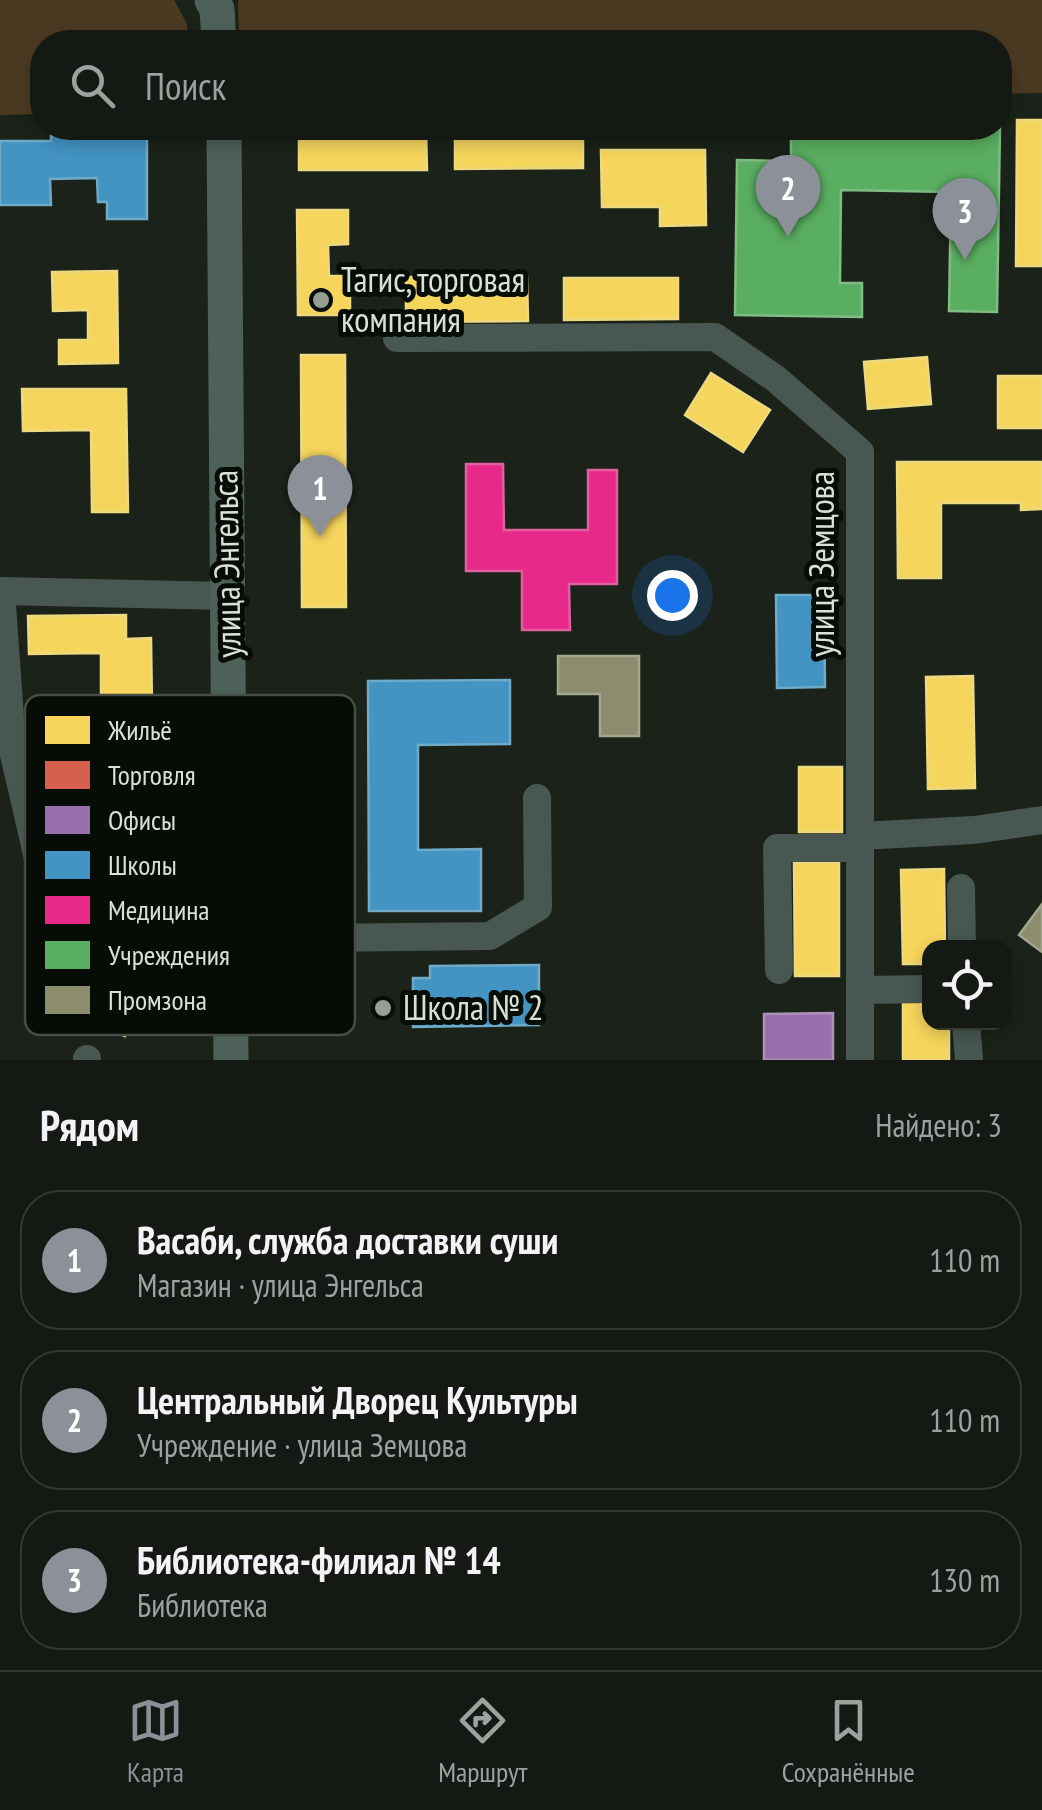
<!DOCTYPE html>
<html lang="ru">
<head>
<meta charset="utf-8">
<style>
	body { margin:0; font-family:"PT Sans Narrow",sans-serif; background:#1d231c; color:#f1f3f6 }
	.controls { position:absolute; right:30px; bottom:30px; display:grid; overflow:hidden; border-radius:20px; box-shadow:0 5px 15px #0003 }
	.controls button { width:90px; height:90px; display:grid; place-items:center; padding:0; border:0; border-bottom:2px solid #333833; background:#141a13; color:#f1f3f6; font:50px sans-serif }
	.you { position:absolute; left:672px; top:595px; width:35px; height:35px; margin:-25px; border:8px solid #fff; border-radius:50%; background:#1a73e8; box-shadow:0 0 0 15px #1a73e833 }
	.badge { display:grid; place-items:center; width:65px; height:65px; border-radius:50%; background:#8c9099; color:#fff; font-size:32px; font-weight:700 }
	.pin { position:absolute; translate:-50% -82px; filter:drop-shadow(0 2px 5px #0008) }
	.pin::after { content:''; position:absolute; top:52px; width:35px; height:30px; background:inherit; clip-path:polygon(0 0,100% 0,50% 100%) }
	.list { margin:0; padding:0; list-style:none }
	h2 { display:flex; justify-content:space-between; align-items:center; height:130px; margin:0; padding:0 40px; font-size:42px }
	h2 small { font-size:32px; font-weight:400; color:#9da1a0 }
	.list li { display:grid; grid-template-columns:65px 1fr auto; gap:30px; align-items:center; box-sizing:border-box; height:140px; margin:0 20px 20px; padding:0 20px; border:2px solid #333833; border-radius:40px }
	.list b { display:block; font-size:38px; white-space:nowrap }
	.list p { margin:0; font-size:32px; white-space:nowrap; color:#9da1a0 }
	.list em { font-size:32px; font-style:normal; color:#9da1a0 }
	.icon { flex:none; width:55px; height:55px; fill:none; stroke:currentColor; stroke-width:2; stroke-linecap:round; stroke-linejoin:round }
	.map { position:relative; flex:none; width:1042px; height:1060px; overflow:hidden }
	.search { position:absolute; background:#141a13; box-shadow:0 5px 15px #0003; left:30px; right:30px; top:30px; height:110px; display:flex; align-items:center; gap:25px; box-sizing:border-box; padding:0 35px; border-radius:40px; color:#9da1a0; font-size:38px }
	.sheet { height:610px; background:#141a13 }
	nav { display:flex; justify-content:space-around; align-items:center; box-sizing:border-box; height:140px; border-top:2px solid #333833; background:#141a13; font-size:28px; color:#9da1a0 }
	nav a { display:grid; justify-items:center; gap:5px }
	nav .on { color:#8c9099 }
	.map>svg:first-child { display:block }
	.green { fill:#4b3a22 }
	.homes { fill:#f6d55c; stroke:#edd980; stroke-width:2.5 }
	.offices { fill:#9970ab; stroke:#ac92b8; stroke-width:2.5 }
	.schools { fill:#4393c3; stroke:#6faac8; stroke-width:2.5 }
	.health { fill:#e7298a; stroke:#e260a0; stroke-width:2.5 }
	.public { fill:#5aae61; stroke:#80bd84; stroke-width:2.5 }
	.industry { fill:#8c8c6e; stroke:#a2a68d; stroke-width:2.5 }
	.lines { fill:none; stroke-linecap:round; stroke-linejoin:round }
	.minor { stroke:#485752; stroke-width:28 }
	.major { stroke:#4d615a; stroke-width:35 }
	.poi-dot { fill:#959e93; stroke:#070d06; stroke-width:4 }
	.labels { text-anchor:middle; stroke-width:10; stroke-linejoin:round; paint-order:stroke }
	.poi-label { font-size:35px; fill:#d7e1d5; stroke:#070d06; text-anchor:start }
	.street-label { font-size:35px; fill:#d7e1d5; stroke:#070d06 }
	.key { fill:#070d06; stroke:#454d44; stroke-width:2.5 }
	.key-label { font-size:28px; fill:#d7e1d5 }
</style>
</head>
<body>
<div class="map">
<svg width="1042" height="1060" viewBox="0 0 1042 1060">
	<rect width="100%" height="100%" fill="#1b2219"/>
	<!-- green -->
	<g class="green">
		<path d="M0 0H174L187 24 188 42H42V114L0 115Z"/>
		<path d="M238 0H1042V93L1000 94V42H239Z"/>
	</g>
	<!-- homes -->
	<g class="homes">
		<path d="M1017 120H1042V266H1016Z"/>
		<path d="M583 129V168L455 169V130Z"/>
		<path d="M426 131 427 170H299V132Z"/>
		<path d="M601 150H705L706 225 660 226V207H602Z"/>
		<path d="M297 210H348V244L328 245 329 276H350V315H298Z"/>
		<path d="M117 271 118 363 59 364V340H88V310L53 311 52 272Z"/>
		<path d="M406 277H527L528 321 406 322Z"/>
		<path d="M564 278H678V319L564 320Z"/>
		<path d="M301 355H345L346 607H302Z"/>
		<path d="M927 357 931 404 868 409 864 362Z"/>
		<path d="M711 373 770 410 743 452 685 415Z"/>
		<rect x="998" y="376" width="44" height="52"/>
		<path d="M22 389H126L128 512H92L91 430 23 431Z"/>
		<path d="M897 462H1042V509L1021 510V503H941V578H898Z"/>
		<path d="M126 615V639L151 638 152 707 101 708V653L29 654 28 616Z"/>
		<path d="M973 676 975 788 928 789 926 677Z"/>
		<rect x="799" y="767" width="43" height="65"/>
		<path d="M794 863H839V976H795Z"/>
		<path d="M944 869 945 948H930V964H903L901 870Z"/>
		<path d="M123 902 172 922 125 1036 76 1016Z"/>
		<path d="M903 1000H930V1022H949V1060H903Z"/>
	</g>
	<!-- offices -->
	<path class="offices" d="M833 1013V1060H764V1014Z"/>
	<!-- schools -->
	<g class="schools">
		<path d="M147 135V219H107V202H98L97 178 50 179 51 205H0V141H51V136Z"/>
		<path d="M776 595H824L825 687 777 688Z"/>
		<path d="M510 680V744L418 745V850L481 849V911H369L368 681Z"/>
		<path d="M539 965V1025L413 1027V978H430V966Z"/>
	</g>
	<!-- health -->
	<path class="health" d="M466 464H503L504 530H588V470H617V584H569L570 630H522V571H466Z"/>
	<!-- public -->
	<path class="public" d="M1000 127 997 312 949 311 951 192 841 190 840 283H862V317L735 315 737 160 791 161V128Z"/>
	<!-- industry -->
	<g class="industry">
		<path d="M558 656H639V736H600V694H558Z"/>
		<path d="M1042 904V952L1019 935Z"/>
	</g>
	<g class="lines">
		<!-- minor -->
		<g class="minor">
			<path d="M397 338 715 337 776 379 860 452V1060"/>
			<path d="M0 591 227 596"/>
			<path d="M1 591 12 746 63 966"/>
			<path d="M860 836 974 830 1042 820"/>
			<path d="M961 888 962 948"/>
			<path d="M231 939 490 936 538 907 537 798"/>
			<path d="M779 970 777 848H860"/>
			<path d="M860 990 930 989"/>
			<path d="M966 1022 969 1060"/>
			<path d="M87 1059V1060"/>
		</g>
		<!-- major -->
		<g class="major">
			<path d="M212 0 217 9 219 42"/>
			<path d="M224 128 231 1060"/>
		</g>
	</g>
	<!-- markers -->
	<g class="poi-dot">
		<circle cx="321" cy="300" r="10"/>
		<circle cx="383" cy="1008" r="10"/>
	</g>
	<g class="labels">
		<!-- poi labels -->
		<g class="poi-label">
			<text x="341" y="292">Тагис, торговая<tspan x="341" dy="40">компания</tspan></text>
			<text x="403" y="1020">Школа № 2</text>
		</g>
		<!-- street labels -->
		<g class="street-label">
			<text transform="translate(227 564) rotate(-91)" y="12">улица Энгельса</text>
			<text transform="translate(822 564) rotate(-90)" y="12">улица Земцова</text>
		</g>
	</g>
	<!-- legend -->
	<rect x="25" y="695" width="330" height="340" rx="15" class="key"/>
	<rect x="45" y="716" width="45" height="28" fill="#f6d55c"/>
	<rect x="45" y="761" width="45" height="28" fill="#d6604d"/>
	<rect x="45" y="806" width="45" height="28" fill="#9970ab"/>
	<rect x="45" y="851" width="45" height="28" fill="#4393c3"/>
	<rect x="45" y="896" width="45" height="28" fill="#e7298a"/>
	<rect x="45" y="941" width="45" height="28" fill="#5aae61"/>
	<rect x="45" y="986" width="45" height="28" fill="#8c8c6e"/>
	<g class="key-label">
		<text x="108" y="740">Жильё</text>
		<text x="108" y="785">Торговля</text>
		<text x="108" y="830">Офисы</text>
		<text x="108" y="875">Школы</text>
		<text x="108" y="920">Медицина</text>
		<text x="108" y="965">Учреждения</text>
		<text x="108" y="1010">Промзона</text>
	</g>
</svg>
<div class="controls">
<button><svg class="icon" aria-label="locate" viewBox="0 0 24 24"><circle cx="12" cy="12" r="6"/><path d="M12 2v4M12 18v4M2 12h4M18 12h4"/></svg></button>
</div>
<div class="you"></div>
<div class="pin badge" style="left:320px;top:537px">1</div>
<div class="pin badge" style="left:788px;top:237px">2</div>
<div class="pin badge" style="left:965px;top:260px">3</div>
<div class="search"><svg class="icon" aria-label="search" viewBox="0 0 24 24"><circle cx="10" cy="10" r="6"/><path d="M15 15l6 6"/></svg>Поиск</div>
</div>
<section class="sheet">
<h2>Рядом<small>Найдено: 3</small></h2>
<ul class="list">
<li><span class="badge">1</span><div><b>Васаби, служба доставки суши</b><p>Магазин · улица Энгельса</p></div><em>110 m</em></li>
<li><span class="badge">2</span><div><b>Центральный Дворец Культуры</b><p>Учреждение · улица Земцова</p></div><em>110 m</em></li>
<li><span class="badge">3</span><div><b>Библиотека-филиал № 14</b><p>Библиотека</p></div><em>130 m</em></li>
</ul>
</section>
<nav>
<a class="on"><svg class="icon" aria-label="map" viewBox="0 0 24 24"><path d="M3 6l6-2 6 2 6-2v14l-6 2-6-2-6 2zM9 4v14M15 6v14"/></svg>Карта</a>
<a><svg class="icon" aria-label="directions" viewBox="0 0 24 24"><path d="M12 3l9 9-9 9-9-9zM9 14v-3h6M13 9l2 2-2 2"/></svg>Маршрут</a>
<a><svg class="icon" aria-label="saved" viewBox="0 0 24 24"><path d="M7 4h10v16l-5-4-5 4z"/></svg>Сохранённые</a>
</nav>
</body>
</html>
